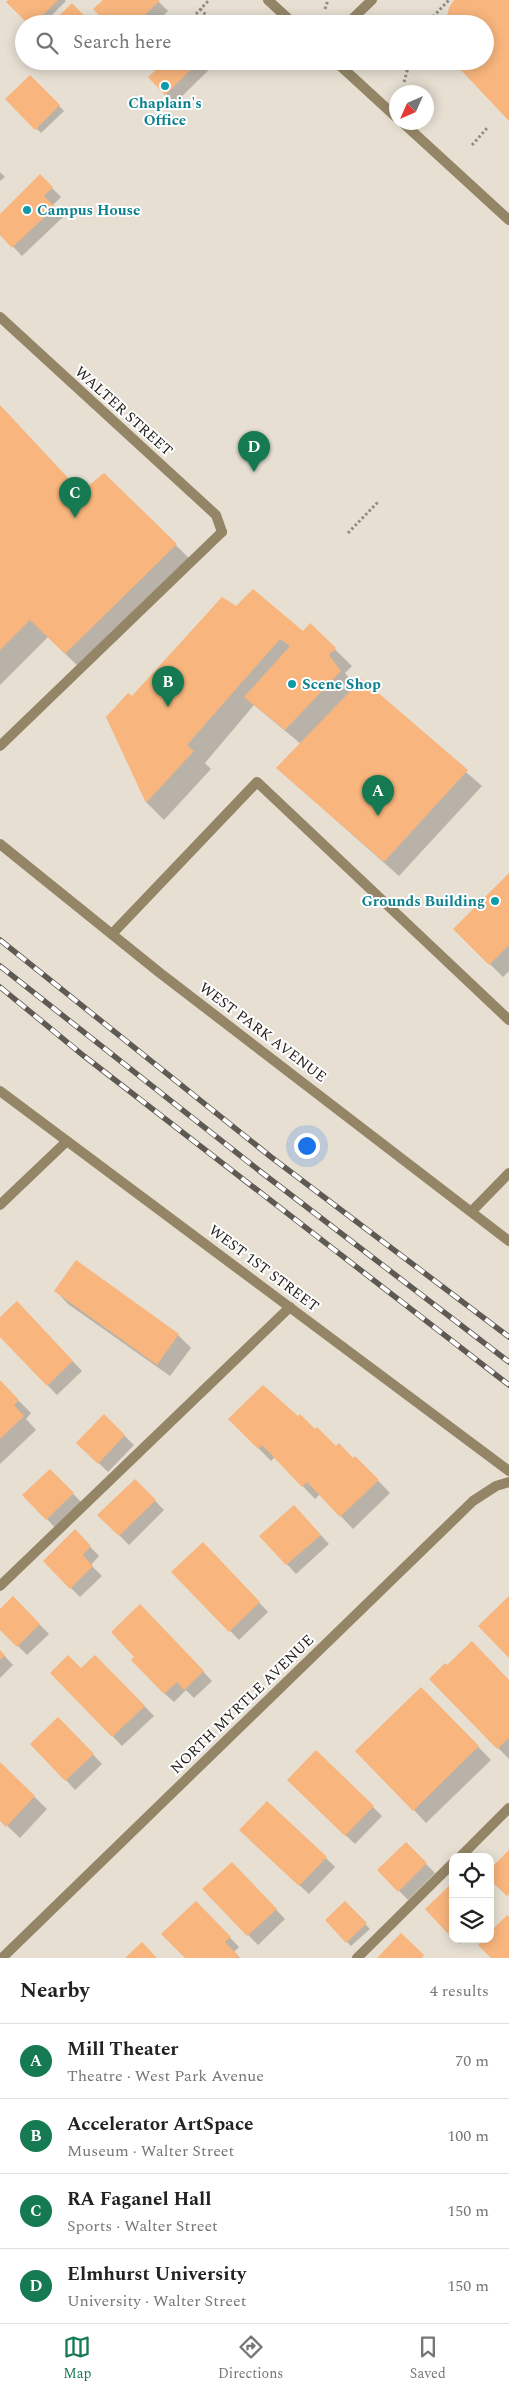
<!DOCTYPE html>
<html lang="en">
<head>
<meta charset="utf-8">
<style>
	body { margin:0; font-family:Spectral,serif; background:#f6f6f6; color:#222 }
	.controls { position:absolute; right:15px; bottom:15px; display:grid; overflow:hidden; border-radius:10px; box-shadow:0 2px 12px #0003 }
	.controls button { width:45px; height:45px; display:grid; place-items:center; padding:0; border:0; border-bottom:1px solid #e0e0e0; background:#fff; color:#222; font:25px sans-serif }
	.compass { position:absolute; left:389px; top:85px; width:45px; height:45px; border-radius:50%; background:#fff; box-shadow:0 2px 12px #0003; rotate:225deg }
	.you { position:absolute; left:306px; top:1145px; width:18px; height:18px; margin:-12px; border:4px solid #fff; border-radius:50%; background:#1a73e8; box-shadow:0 0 0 8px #1a73e833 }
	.badge { display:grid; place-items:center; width:32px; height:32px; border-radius:50%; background:#157952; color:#fff; font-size:16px; font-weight:700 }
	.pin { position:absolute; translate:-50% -41px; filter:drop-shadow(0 1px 2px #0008) }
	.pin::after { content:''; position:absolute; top:26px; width:18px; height:15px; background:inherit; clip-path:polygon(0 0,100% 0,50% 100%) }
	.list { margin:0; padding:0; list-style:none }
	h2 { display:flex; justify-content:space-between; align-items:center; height:65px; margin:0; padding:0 20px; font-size:21px }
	h2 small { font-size:16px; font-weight:400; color:#767676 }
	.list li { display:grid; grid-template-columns:32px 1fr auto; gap:15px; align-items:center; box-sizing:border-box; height:75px; padding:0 20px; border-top:1px solid #e0e0e0 }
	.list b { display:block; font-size:19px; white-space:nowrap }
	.list p { margin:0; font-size:16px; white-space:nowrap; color:#767676 }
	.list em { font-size:16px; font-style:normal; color:#767676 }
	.icon { flex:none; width:28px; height:28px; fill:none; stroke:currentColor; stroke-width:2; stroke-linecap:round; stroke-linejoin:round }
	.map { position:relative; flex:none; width:509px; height:1958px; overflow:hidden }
	.search { position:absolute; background:#fff; box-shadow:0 2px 12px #0003; left:15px; right:15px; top:15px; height:55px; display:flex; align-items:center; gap:12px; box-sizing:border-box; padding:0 18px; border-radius:28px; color:#767676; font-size:19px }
	.sheet { height:365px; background:#fff }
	nav { display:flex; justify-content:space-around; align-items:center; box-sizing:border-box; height:70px; border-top:1px solid #e0e0e0; background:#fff; font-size:14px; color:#767676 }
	nav a { display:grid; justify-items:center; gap:2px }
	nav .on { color:#157952 }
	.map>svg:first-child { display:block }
	.shadow { fill:#0003 }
	.building { fill:#f8b57d }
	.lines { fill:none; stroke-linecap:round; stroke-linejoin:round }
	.path { stroke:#918b82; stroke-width:3; stroke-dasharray:2.5 2.5; stroke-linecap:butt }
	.lane { stroke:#948566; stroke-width:10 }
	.street { stroke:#948566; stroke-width:10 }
	.rail-casing { stroke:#5e5952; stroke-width:5.5 }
	.rail { stroke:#fff; stroke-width:4; stroke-dasharray:11; stroke-linecap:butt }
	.culture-dot { fill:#0f9aa8; stroke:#fff; stroke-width:2 }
	.labels { text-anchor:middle; stroke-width:4; stroke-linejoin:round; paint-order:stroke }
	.culture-label { font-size:15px; font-weight:bold; fill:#0d838f; stroke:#fff; text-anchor:start }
	.street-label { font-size:15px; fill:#211e19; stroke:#fff }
</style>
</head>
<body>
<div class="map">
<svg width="509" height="1958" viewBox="0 0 509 1958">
	<rect width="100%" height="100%" fill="#e6dfd2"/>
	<!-- shadow -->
	<g class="shadow">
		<path d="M10 0H64L66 1 43 24H29Z"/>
		<path d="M105 0H157L168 11 155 24H109Z"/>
		<path d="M151 61H218L175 103 150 77 159 69Z"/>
		<path d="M30 76 64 111 41 133 7 99Z"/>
		<path d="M0 172 5 177 0 181Z"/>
		<path d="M40 176 61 197 52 206 63 217 22 256 0 233V215Z"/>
		<path d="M0 406 82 493 103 474 193 562 83 671 48 637 0 685Z"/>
		<path d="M236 608 304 632 310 625 352 666 345 673 356 687 362 681 482 786 399 876 277 768 301 744 254 705 205 763 211 769 164 820 147 803 108 717Z"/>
		<path d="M509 875V971L503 977 455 929Z"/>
		<path d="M56 1291 178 1335 191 1348 170 1376 68 1304Z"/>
		<path d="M26 1312 82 1371 57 1395 0 1336V1319Z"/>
		<path d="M0 1382 31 1413 26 1419 36 1430 0 1464Z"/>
		<path d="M104 1416 134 1445 108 1472 78 1443Z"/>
		<path d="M230 1419 315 1431 353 1460 355 1457 390 1493 353 1529 320 1494 315 1499 275 1457 271 1461Z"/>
		<path d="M59 1479 82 1503 56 1529 47 1519Z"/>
		<path d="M135 1480 164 1510 129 1545 99 1515Z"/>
		<path d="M303 1516 329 1544 296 1574 261 1536Z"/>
		<path d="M75 1531 99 1556 91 1565 102 1576 80 1597 44 1561Z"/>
		<path d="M212 1553 268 1612 239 1640 173 1572Z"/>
		<path d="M13 1598 49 1634 27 1655 0 1628V1611Z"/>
		<path d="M150 1615 212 1681 194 1698 186 1690 174 1702 164 1693Z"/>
		<path d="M0 1651 13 1665 0 1678Z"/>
		<path d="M95 1656 154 1716 122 1746 52 1673 81 1670Z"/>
		<path d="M447 1667 509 1681V1759L431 1679Z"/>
		<path d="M421 1688 491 1760 426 1823 414 1810Z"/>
		<path d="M68 1728 102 1764 75 1790 66 1780Z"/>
		<path d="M316 1752 382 1816 355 1844 288 1780Z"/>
		<path d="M0 1764 47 1809 20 1838 0 1819Z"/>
		<path d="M250 1840 326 1858 335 1867 309 1894Z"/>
		<path d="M406 1844 435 1873 408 1900 379 1870Z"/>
		<path d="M232 1863 285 1919 258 1945 204 1889Z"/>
		<path d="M345 1902 370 1929 351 1946 326 1920Z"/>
		<path d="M196 1903 239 1947 234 1952 240 1958H186Z"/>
		<path d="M455 1939H466L460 1944Z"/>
	</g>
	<!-- building -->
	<g class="building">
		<path d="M8 0H58L34 24H28L6 2Z"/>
		<path d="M103 0H160L136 24H108L93 9Z"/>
		<path d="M454 0H509V121L460 69 463 67 458 61H485V24H445L449 8Z"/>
		<path d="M72 3 92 24H51Z"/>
		<path d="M192 15 200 24H183Z"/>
		<path d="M149 61H200L165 95 148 77 157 69Z"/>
		<path d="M30 75 60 105 35 130 5 99Z"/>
		<path d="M40 174 53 187 44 196 55 207 12 248 0 235V214Z"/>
		<path d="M0 405 81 492 104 473 177 544 65 654 30 620 0 650Z"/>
		<path d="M253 589 303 631 310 623 336 648 329 655 341 671 285 730 244 697 290 646 280 639 187 745 194 751 146 803 106 717 128 693 132 696 222 597 236 606Z"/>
		<path d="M362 679 468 770 384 862 276 768Z"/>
		<path d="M509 873V945L489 965 453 929Z"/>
		<path d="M76 1260 179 1334 157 1365 54 1291Z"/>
		<path d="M17 1301 73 1361 47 1386 0 1337V1317Z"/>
		<path d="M0 1380 19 1400 14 1405 24 1416 0 1439Z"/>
		<path d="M263 1385 298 1416 300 1414 315 1429 317 1427 336 1446 339 1443 353 1458 355 1456 379 1480 340 1517 307 1482 302 1487 262 1445 258 1449 228 1419Z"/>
		<path d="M104 1414 125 1435 98 1464 76 1443Z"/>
		<path d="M50 1469 74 1493 46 1520 22 1495Z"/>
		<path d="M135 1479 156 1500 119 1536 97 1515Z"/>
		<path d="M294 1505 321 1535 286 1565 259 1536Z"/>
		<path d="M75 1529 91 1546 83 1555 93 1566 70 1589 43 1561Z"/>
		<path d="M203 1542 260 1602 229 1632 171 1572Z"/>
		<path d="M13 1596 40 1624 17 1647 0 1630V1609Z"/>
		<path d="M509 1596V1658L478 1626Z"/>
		<path d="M140 1604 204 1671 184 1690 177 1682 164 1694 131 1660 134 1657 111 1632Z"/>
		<path d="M472 1641 509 1680V1738L497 1749 429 1679 445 1663 447 1665Z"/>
		<path d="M0 1650 5 1655 0 1660Z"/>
		<path d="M68 1655 81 1668 95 1655 145 1706 112 1737 50 1673Z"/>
		<path d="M421 1687 479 1746 413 1811 355 1751Z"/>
		<path d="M58 1717 94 1754 65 1781 30 1744Z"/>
		<path d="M316 1750 374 1806 345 1836 287 1780Z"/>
		<path d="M0 1762 35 1796 6 1827 0 1821Z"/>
		<path d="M267 1801 327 1857 299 1886 239 1830Z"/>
		<path d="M406 1842 427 1863 398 1892 377 1870Z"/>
		<path d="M509 1850V1894L507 1896 490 1880V1869Z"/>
		<path d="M232 1862 277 1909 247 1936 202 1889Z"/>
		<path d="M450 1885 453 1888V1934L450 1936 425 1909Z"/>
		<path d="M196 1901 231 1937 225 1942 239 1956 236 1958H185L161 1934Z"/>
		<path d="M345 1901 367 1923 346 1943 325 1920Z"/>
		<path d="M507 1915 509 1917V1958H491L478 1945 483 1939H490V1932Z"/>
		<path d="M401 1933 424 1955 422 1958H377Z"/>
		<path d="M142 1942 157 1958H125Z"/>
	</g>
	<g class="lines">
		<!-- path -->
		<g class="path">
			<path d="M200 9 215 24"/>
			<path d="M325 9 328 0"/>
			<path d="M196 14 209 0"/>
			<path d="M426 24 449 0"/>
			<path d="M404 82 410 61"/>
			<path d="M472 145 488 127"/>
			<path d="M348 533 378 502"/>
		</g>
		<!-- lane -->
		<g class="lane">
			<path d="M347 24 372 0"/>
			<path d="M0 746 222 532"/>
			<path d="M112 934 257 782 509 1020"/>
			<path d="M472 1211 509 1173"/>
			<path d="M0 1586 290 1307"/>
			<path d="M460 1857 509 1808"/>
			<path d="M357 1958 453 1863"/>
		</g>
		<!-- street -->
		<g class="street">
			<path d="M268 0 294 24"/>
			<path d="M335 61 396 117"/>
			<path d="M402 122 509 220"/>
			<path d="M0 317 216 515 222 532"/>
			<path d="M0 844 160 973 509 1241"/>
			<path d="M0 1091 509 1471"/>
			<path d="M0 1205 67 1141"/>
			<path d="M2 1958 473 1501 496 1486 509 1482"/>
		</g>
		<!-- rail casing -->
		<g class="rail-casing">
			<g id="rail">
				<path d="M0 940 271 1157 509 1337"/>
				<path d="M0 966 261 1172 509 1362"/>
				<path d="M0 987 84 1056 509 1385"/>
			</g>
		</g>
		<!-- rail -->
		<use href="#rail" class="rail"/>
	</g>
	<!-- markers -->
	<g class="culture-dot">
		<circle cx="165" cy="86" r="5"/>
		<circle cx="27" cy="210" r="5"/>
		<circle cx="292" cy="684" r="5"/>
		<circle cx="495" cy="901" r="5"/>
	</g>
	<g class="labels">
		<!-- culture labels -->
		<g class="culture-label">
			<text x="165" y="108" text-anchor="middle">Chaplain's<tspan x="165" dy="17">Office</tspan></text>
			<text x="37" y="215">Campus House</text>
			<text x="302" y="689">Scene Shop</text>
			<text x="485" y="906" text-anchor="end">Grounds Building</text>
		</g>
		<!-- street labels -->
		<g class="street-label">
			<text transform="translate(124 411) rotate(42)" y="5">WALTER STREET</text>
			<text transform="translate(263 1032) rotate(37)" y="5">WEST PARK AVENUE</text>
			<text transform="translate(264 1268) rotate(37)" y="5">WEST 1ST STREET</text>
			<text transform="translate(242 1704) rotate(-44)" y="5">NORTH MYRTLE AVENUE</text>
		</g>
	</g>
</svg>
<div class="controls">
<button><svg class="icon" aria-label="locate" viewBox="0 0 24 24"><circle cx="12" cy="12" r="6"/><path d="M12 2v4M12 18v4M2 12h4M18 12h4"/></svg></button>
<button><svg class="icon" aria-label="layers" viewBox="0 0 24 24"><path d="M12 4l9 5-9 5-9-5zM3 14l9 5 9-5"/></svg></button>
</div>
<svg class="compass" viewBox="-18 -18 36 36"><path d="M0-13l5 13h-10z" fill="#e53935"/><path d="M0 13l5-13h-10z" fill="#767676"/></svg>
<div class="you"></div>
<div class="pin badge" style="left:378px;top:816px">A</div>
<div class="pin badge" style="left:168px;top:707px">B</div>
<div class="pin badge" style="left:75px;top:518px">C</div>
<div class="pin badge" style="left:254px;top:472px">D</div>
<div class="search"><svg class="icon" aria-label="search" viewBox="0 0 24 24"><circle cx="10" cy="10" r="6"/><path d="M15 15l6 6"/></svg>Search here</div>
</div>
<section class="sheet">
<h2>Nearby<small>4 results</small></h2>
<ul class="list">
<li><span class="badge">A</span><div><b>Mill Theater</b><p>Theatre · West Park Avenue</p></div><em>70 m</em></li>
<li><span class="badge">B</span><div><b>Accelerator ArtSpace</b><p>Museum · Walter Street</p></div><em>100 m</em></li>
<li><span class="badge">C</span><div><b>RA Faganel Hall</b><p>Sports · Walter Street</p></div><em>150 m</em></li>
<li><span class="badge">D</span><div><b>Elmhurst University</b><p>University · Walter Street</p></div><em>150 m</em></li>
</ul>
</section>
<nav>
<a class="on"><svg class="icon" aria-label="map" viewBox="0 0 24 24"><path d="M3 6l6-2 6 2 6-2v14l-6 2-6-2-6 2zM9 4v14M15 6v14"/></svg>Map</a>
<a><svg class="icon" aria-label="directions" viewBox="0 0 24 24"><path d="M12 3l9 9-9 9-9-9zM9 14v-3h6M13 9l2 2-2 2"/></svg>Directions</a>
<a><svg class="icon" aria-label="saved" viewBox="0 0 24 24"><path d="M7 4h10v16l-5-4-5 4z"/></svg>Saved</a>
</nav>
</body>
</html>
